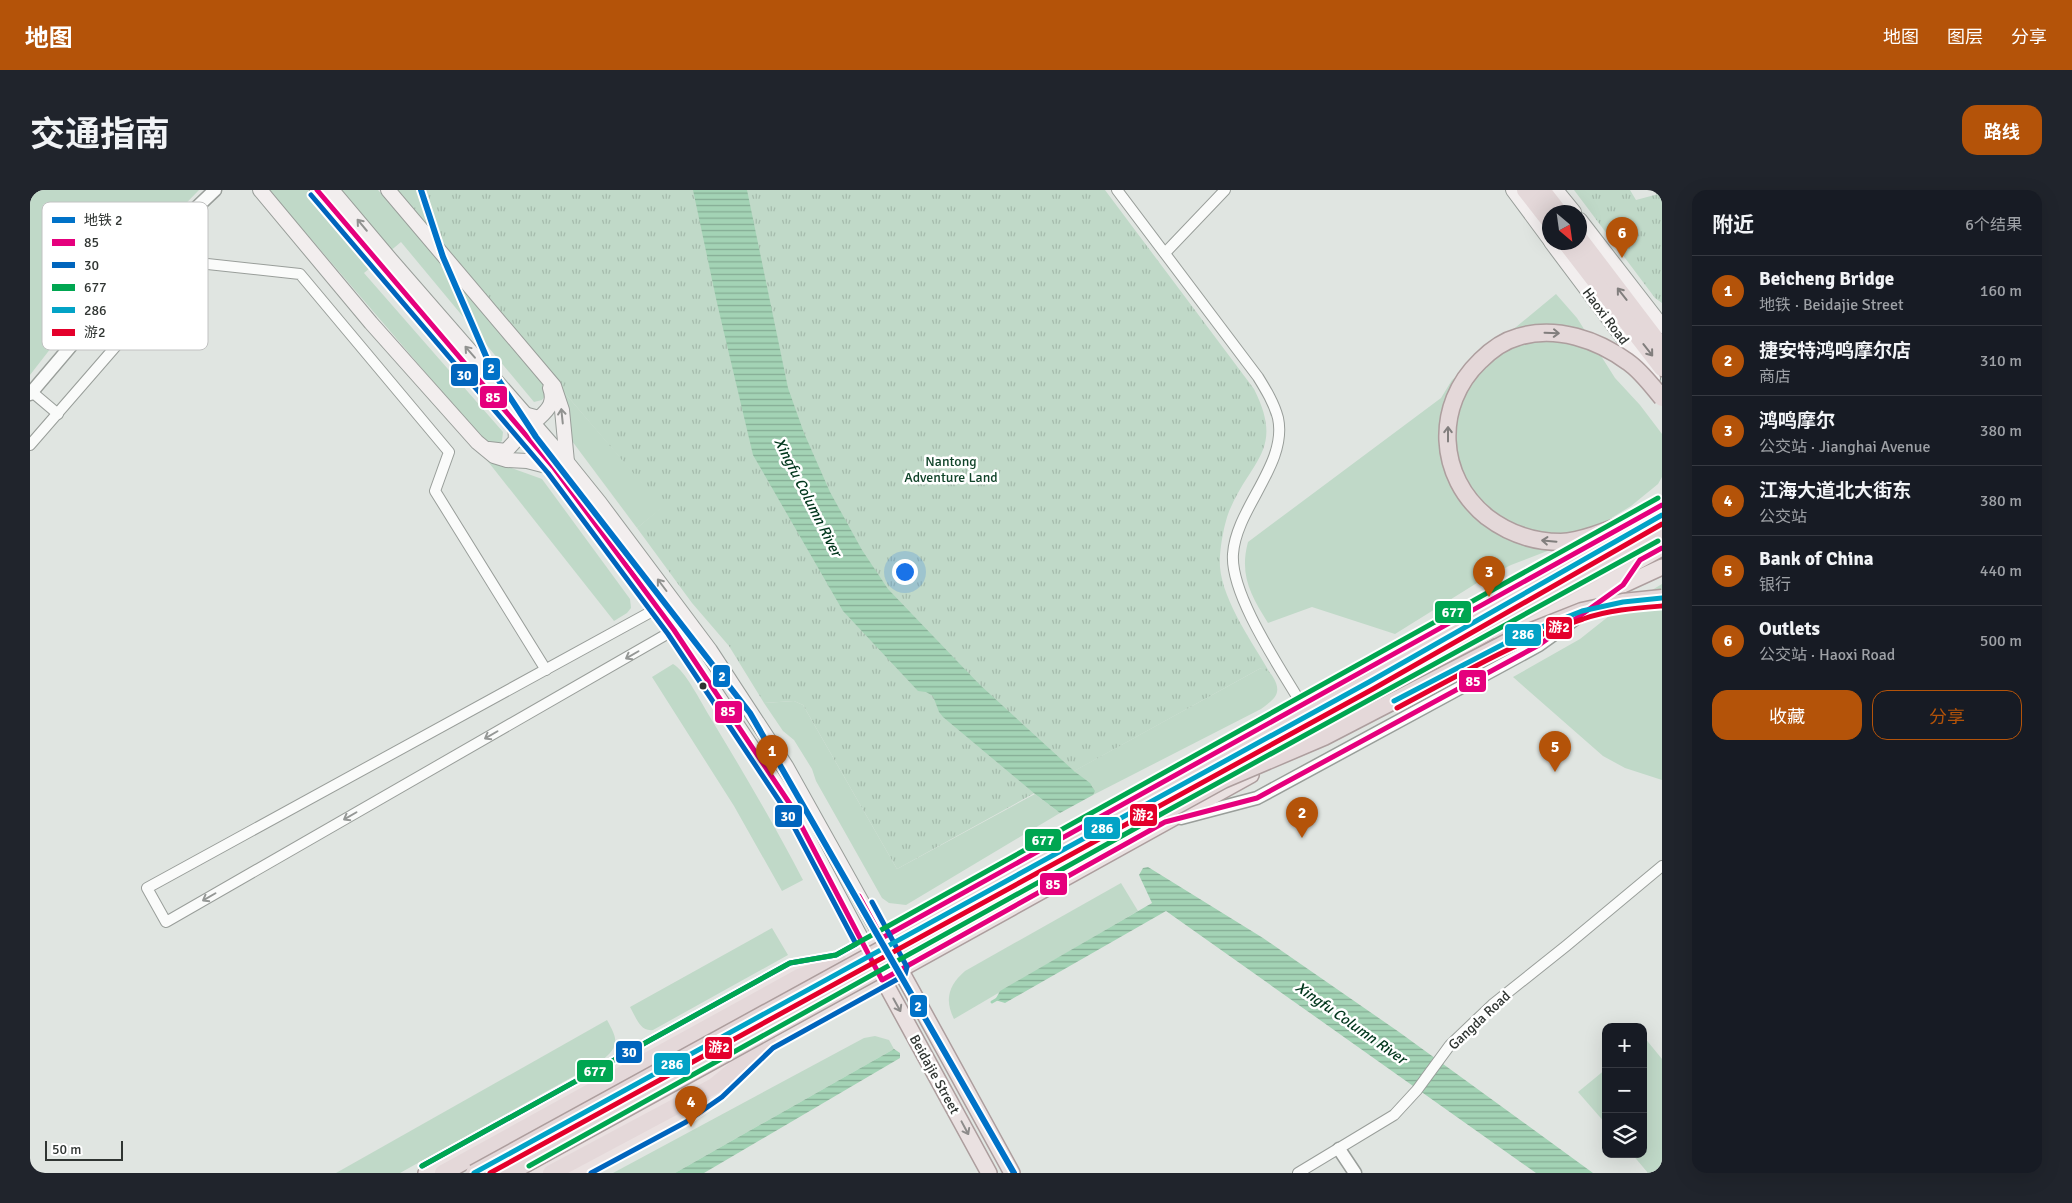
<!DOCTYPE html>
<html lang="zh">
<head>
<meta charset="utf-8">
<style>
	body { margin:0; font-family:Signika,"Noto Sans SC",sans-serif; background:#20242c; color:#f1f3f6 }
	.controls { position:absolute; right:15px; bottom:15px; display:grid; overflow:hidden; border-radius:10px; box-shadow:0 5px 20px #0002 }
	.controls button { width:45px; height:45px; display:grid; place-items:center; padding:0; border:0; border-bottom:1px solid #363941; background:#171b24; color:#f1f3f6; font:25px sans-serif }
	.compass { position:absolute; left:1512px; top:15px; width:45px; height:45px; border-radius:50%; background:#171b24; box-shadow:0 5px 20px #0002; rotate:151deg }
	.scale { position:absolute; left:15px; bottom:12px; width:78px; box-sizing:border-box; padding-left:5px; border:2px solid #303532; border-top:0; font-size:14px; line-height:18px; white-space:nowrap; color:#303532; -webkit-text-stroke:4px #fff; paint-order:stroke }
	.you { position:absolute; left:874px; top:381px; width:18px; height:18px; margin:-12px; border:4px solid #fff; border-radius:50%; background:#1a73e8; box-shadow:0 0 0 8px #1a73e833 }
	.badge { display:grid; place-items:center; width:32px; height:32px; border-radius:50%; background:#b45309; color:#fff; font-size:16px; font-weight:700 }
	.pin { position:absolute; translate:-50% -41px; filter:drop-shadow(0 1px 2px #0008) }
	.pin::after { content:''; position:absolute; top:26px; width:18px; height:15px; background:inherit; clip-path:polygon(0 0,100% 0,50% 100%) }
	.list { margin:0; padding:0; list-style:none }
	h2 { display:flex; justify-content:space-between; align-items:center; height:65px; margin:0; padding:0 20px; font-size:21px }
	h2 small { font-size:16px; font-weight:400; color:#9ea1a6 }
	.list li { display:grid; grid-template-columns:32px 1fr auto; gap:15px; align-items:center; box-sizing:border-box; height:70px; padding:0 20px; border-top:1px solid #363941 }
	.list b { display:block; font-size:19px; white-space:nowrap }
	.list p { margin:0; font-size:16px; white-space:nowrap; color:#9ea1a6 }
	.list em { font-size:16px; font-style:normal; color:#9ea1a6 }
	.actions { display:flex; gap:10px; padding:15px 20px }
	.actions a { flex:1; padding:11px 0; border:1px solid #b45309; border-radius:15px; text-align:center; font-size:18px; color:#b45309 }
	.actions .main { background:#b45309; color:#fff }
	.icon { flex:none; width:28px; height:28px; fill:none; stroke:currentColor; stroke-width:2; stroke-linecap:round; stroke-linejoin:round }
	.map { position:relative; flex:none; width:1632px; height:983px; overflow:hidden; border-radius:15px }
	header { display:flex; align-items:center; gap:30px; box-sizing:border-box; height:70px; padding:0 25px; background:#b45309; color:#fff }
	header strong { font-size:24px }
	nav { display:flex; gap:28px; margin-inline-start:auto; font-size:18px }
	.intro { display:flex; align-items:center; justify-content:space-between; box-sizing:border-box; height:120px; padding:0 30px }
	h1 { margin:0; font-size:35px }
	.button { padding:12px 22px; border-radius:15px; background:#b45309; color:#fff; font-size:18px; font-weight:700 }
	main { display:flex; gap:30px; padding:0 30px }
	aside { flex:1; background:#171b24; border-radius:15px; box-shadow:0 5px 20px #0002 }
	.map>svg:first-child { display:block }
	.grass { fill:#c0d9c8 }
	.park { fill:url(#park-tufts) }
	.water { fill:url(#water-rules) }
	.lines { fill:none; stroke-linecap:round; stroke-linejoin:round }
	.stream { stroke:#a3d3b5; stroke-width:3 }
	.minor-casing { stroke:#999e9a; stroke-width:12 }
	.tertiary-casing { stroke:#999e9a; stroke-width:15 }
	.secondary-casing { stroke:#999e9a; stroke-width:16 }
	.primary-casing { stroke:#ad9e9e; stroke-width:18 }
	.trunk-casing { stroke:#ad9e9e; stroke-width:19 }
	.minor { stroke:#fafbfa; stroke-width:10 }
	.tertiary { stroke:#fafbfa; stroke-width:12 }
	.secondary { stroke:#f2eeee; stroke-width:14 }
	.primary { stroke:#eae1e1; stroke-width:15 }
	.trunk { stroke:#e4d8d9; stroke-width:16 }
	.trunk-bridge-casing { stroke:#ad9e9e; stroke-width:19; stroke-linecap:butt }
	.trunk-bridge { stroke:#e4d8d9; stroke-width:16 }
	.bus-1-casing { stroke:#fff; stroke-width:9 }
	.bus-2-casing { stroke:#fff; stroke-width:9 }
	.bus-3-casing { stroke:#fff; stroke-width:9 }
	.bus-4-casing { stroke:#fff; stroke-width:9 }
	.bus-5-casing { stroke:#fff; stroke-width:9 }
	.bus-1 { stroke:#e5007d; stroke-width:5 }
	.bus-2 { stroke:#0065bd; stroke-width:5 }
	.bus-3 { stroke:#00a651; stroke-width:5 }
	.bus-4 { stroke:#02a3c6; stroke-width:5 }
	.bus-5 { stroke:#e4002b; stroke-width:5 }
	.metro-1-casing { stroke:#fff; stroke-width:10 }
	.metro-1 { stroke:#0072c8; stroke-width:6 }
	.oneway { stroke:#919290 }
	.oneway2 { stroke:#817e7d }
	.oneway3 { stroke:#959896 }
	.oneway4 { stroke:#8d8b8a }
	.bus-dot { fill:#303532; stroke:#fff; stroke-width:2 }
	.labels { text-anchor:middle; stroke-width:5; stroke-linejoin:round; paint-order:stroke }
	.street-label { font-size:14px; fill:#303532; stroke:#fff }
	.park-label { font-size:14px; fill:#104329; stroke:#fff }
	.water-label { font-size:15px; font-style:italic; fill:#00361c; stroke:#fff }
	.key { fill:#fff; stroke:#c1c2c2; stroke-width:1 }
	.key-label { font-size:14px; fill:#303532 }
	.line-badge { stroke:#fff; stroke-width:2 }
	.badge-label { font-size:14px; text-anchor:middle; font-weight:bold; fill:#fff }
</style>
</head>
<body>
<header>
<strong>地图</strong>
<nav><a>地图</a><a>图层</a><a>分享</a></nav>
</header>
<div class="intro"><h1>交通指南</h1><a class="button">路线</a></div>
<main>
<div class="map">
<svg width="1632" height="983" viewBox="0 0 1632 983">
	<defs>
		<pattern id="park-tufts" width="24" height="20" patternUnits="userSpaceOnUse" patternTransform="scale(1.25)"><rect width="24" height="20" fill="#c0d9c8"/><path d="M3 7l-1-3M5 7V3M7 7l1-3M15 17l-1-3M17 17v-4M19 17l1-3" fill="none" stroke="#a5bbac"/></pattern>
		<pattern id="water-rules" width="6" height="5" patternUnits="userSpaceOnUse" patternTransform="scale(1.25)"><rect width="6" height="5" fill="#a3d3b5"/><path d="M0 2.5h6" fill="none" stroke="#85ac94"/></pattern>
	</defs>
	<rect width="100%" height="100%" fill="#e0e5e1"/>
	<!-- grass -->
	<g class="grass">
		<path d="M0 0H169L45 127 0 185Z"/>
		<path d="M239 0H348L512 192 515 206 512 210 504 212 371 52 334 83 473 242 472 251 467 254 456 253Z"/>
		<path d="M1526 104 1547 128 1585 188 1610 215 1632 244V287L1628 294 1601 316 1565 338 1533 355 1481 375 1455 388 1365 444 1282 417 1238 433C1221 406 1209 385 1218 352L1411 208 1422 190Z"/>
		<path d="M533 201 633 317 607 338 542 251 539 245Z"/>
		<path d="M456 269 512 289 600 409 601 418 597 423 584 431Z"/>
		<path d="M1632 394V590L1595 578 1573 566 1483 487 1550 449 1579 426Z"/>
		<path d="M643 474C655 480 672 514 680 527 712 580 744 634 773 690L752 701 704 616 622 487Z"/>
		<path d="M1231 478C1237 479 1240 482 1243 487 1253 504 1244 509 1231 519L1063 605V597L1044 581Z"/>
		<path d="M764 511 773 515 867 679 1005 604 1030 623 876 715 859 713 852 708 786 591 782 579 764 550 753 541 734 513Z"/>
		<path d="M1091 693 1108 721 924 829C914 809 919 795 935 781Z"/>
		<path d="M742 738 758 765 623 840C610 842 606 827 600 817Z"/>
		<path d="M577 830C588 850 590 856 571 871L370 983H306Z"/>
		<path d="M845 846 859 850 864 859 645 983H583L834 848Z"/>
		<path d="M1614 847 1632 869V983H1618L1602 964H1613Z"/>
		<path d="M1576 879V934L1548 902Z"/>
	</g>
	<!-- park -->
	<g class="park">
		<path d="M364 0H1075L1224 199C1254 259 1223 268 1201 317 1194 331 1189 362 1190 377 1193 412 1223 453 1240 483L1231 478 867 679 773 515 764 511 734 513 699 456 662 413 607 338 632 317 533 201Z"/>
		<path d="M1544 0H1600L1606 10 1632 3V113L1625 108Z"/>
	</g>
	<!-- water -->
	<g class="water">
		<path d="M663 0H717L758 198 774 243 800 302 832 360 858 399 949 494 1044 581 1060 593 1065 601 1063 605 1030 623 1005 604 913 527 909 522 903 506 896 502 888 501 813 421 723 265 687 113Z"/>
		<path d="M1118 677 1233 748 1369 842 1563 983H1506L1136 721 975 813 965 810 970 801 1122 713 1109 685 1113 678Z"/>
		<path d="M864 859 870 863V868L674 983H645Z"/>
	</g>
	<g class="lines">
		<!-- stream -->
		<path class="stream" d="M962 812 969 808"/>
		<!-- minor casing -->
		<g class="minor-casing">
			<g id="minor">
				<path d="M1087 0 1228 187C1236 200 1244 213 1248 228 1258 274 1206 318 1203 364 1200 405 1251 479 1272 515"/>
				<path d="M1135 63 1195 0"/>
				<path d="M2 202 28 224"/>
				<path d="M0 255 159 72 270 84 419 262 405 301 516 480"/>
				<path d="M628 418 117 698 136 732 644 440"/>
				<path d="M1268 983 1364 925 1387 900 1420 855 1462 815 1536 756 1632 676"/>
			</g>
		</g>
		<!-- tertiary casing -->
		<g class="tertiary-casing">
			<g id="tertiary">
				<path d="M0 204 125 57 185 0"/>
				<path d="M1151 628 1227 608 1509 455 1548 427"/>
				<path d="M1309 959 1325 983"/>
			</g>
		</g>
		<!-- secondary casing -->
		<g class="secondary-casing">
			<g id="secondary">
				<path d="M230 0 341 133 447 252 464 266 477 270 497 271 524 278"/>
				<path d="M287 0 524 278 644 440 760 614 836 757"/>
				<path d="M302 0 361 70 537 272 570 313 680 460 756 576 852 748"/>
				<path d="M358 0 524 196 532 220 537 272"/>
				<path d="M1483 0 1520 50"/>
				<path d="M1526 0 1544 22"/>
				<path d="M1550 30 1632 136"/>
				<path d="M1521 52 1623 188"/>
				<path d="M494 224 509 228C519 219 525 212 520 198"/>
				<path d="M459 259 476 261 486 250 485 232"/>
			</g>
		</g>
		<!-- primary casing -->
		<g class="primary-casing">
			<g id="primary">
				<path d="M1604 331 1632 315"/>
				<path d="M1553 410 1593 395 1632 377"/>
				<path d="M1471 447 1632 358"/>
				<path d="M866 772 982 983"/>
				<path d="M799 777 1579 345"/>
				<path d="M848 780 959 983"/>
				<path d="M396 983 764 780 785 776"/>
				<path d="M503 983 1221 585"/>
				<path d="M545 983 652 925 691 899"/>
			</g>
		</g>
		<!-- trunk casing -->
		<g class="trunk-casing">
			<g id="trunk">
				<path d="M1495 0 1520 32"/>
				<path d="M1512 0 1529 22"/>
				<path d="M1550 49 1632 157"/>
				<path d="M1535 52 1632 178"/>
				<path d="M1243 562 1632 345"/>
				<path d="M413 983 769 787 809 772"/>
				<path d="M521 983 684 896 738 852"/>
			</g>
		</g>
		<!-- minor -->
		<use href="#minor" class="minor"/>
		<!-- tertiary -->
		<use href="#tertiary" class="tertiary"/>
		<!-- secondary -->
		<use href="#secondary" class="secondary"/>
		<!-- primary -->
		<use href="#primary" class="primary"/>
		<!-- trunk -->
		<use href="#trunk" class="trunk"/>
		<!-- trunk-bridge casing -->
		<g class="trunk-bridge-casing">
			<g id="trunk-bridge">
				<path d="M1614 326C1590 335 1555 351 1531 352 1504 352 1478 343 1457 327 1407 287 1404 215 1450 171 1461 160 1473 151 1488 147 1526 135 1568 150 1598 172 1611 181 1622 196 1632 208"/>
				<path d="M444 983 1339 492 1632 325"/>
				<path d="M479 983 1193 590 1294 547 1489 446 1552 421 1593 412 1632 408"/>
			</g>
		</g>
		<!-- trunk-bridge -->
		<use href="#trunk-bridge" class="trunk-bridge"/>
		<!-- bus-1 casing -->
		<g class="bus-1-casing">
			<g id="bus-1">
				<path d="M287 0 524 278 644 440 760 614 852 790 1135 632 1227 608 1509 455 1593 395 1610 370 1632 358"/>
				<path d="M829 706 852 748 1632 315"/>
			</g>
		</g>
		<!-- bus-2 casing -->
		<g class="bus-2-casing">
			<g id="bus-2">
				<path d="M281 5 518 283 638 444 754 618 826 754 806 765 760 773 392 976"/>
				<path d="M561 983 656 932 692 907 743 858 875 785 877 777 842 712"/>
			</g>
		</g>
		<!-- bus-3 casing -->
		<g class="bus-3-casing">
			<g id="bus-3">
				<path d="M392 976 760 773 806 765 1628 308"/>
				<path d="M499 976 1115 633 1628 351"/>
			</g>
		</g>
		<!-- bus-4 casing -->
		<g class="bus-4-casing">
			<g id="bus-4">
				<path d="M1364 511 1489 446 1552 421 1593 412 1632 408"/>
				<path d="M444 983 1339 492 1632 325"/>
			</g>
		</g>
		<!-- bus-5 casing -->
		<g class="bus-5-casing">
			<g id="bus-5">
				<path d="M1367 518C1428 486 1488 450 1553 429 1578 420 1606 418 1632 416"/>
				<path d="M460 983 1343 499 1632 334"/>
			</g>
		</g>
		<!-- bus-1 -->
		<use href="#bus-1" class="bus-1"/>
		<!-- bus-2 -->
		<use href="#bus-2" class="bus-2"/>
		<!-- bus-3 -->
		<use href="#bus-3" class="bus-3"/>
		<!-- bus-4 -->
		<use href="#bus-4" class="bus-4"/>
		<!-- bus-5 -->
		<use href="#bus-5" class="bus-5"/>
		<!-- metro-1 casing -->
		<g class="metro-1-casing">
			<path id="metro-1" d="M391 0 413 67 462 180 506 247 720 523 984 983"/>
		</g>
		<!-- metro-1 -->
		<use href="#metro-1" class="metro-1"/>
	</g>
	<!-- one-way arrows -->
	<defs><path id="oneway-shaft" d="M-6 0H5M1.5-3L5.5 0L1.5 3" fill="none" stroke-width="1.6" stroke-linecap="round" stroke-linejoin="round" transform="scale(1.25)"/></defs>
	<g class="oneway">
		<use href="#oneway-shaft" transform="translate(332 35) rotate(-130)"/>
		<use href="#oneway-shaft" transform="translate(440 162) rotate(-131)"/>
		<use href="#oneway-shaft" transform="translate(532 226) rotate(-96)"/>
		<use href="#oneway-shaft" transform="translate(632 395) rotate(-127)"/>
	</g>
	<g class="oneway2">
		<use href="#oneway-shaft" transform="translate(1592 104) rotate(-128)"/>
		<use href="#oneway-shaft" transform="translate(1522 143) rotate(2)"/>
		<use href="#oneway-shaft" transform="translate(1618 160) rotate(52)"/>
		<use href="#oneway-shaft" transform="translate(1418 244) rotate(-90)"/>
		<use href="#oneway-shaft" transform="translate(1519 351) rotate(-175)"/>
	</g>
	<g class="oneway3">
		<use href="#oneway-shaft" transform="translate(602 465) rotate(150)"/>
		<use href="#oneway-shaft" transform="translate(461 545) rotate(150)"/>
		<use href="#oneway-shaft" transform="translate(320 626) rotate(150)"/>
		<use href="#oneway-shaft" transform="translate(179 707) rotate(150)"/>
	</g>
	<g class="oneway4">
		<use href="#oneway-shaft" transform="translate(867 815) rotate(61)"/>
		<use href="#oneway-shaft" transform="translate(935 938) rotate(62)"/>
	</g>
	<!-- markers -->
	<circle class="bus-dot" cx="673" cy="496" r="4.5"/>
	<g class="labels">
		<!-- street labels -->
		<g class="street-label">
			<text transform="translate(1576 126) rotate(53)" y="5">Haoxi Road</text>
			<text transform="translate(1449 830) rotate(-43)" y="5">Gangda Road</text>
			<text transform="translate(905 884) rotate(61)" y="5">Beidajie Street</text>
		</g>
		<!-- park labels -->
		<g class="park-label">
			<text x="921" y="276">Nantong<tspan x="921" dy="16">Adventure Land</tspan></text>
		</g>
		<!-- water labels -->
		<g class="water-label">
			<text transform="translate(778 307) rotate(63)" y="5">Xingfu Column River</text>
			<text transform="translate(1321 833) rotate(35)" y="5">Xingfu Column River</text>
		</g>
	</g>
	<!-- legend -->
	<rect x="12" y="12" width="166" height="148" rx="8" class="key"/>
	<rect x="22" y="27" width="23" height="6" fill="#0072c8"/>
	<rect x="22" y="49" width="23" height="7" fill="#e5007d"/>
	<rect x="22" y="72" width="23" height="6" fill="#0065bd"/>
	<rect x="22" y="94" width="23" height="7" fill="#00a651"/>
	<rect x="22" y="117" width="23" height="6" fill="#02a3c6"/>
	<rect x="22" y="139" width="23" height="7" fill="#e4002b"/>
	<g class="key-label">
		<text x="54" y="35">地铁 2</text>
		<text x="54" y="57">85</text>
		<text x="54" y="80">30</text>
		<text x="54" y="102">677</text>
		<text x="54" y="125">286</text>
		<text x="54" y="147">游2</text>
	</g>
	<g class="line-badge">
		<rect x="452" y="167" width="19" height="24" rx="5" fill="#0072c8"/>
		<rect x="420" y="173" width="29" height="24" rx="5" fill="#0065bd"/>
		<rect x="449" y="195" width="29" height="24" rx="5" fill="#e5007d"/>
		<rect x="1404" y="410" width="38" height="24" rx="5" fill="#00a651"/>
		<rect x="1515" y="426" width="28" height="24" rx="5" fill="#e4002b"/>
		<rect x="1474" y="433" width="38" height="24" rx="5" fill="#02a3c6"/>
		<rect x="682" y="474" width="19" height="24" rx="5" fill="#0072c8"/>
		<rect x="1428" y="479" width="29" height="24" rx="5" fill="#e5007d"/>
		<rect x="684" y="510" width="29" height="24" rx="5" fill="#e5007d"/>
		<rect x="1099" y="613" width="29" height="24" rx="5" fill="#e4002b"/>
		<rect x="744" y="614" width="29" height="24" rx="5" fill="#0065bd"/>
		<rect x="1053" y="626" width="38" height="24" rx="5" fill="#02a3c6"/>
		<rect x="994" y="638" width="38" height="24" rx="5" fill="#00a651"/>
		<rect x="1009" y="682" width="29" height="24" rx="5" fill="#e5007d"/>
		<rect x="879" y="804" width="19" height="24" rx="5" fill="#0072c8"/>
		<rect x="674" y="846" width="29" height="24" rx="5" fill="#e4002b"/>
		<rect x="585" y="850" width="28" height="24" rx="5" fill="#0065bd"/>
		<rect x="623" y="862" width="38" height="24" rx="5" fill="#02a3c6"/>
		<rect x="546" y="869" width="38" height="24" rx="5" fill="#00a651"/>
	</g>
	<g class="badge-label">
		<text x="461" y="183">2</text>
		<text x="434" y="190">30</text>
		<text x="463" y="212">85</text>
		<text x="1423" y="427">677</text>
		<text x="1529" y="442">游2</text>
		<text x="1493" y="449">286</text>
		<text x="692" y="491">2</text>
		<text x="1443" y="496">85</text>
		<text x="698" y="526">85</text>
		<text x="1113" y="630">游2</text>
		<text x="758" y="631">30</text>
		<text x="1072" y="643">286</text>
		<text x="1013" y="655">677</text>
		<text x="1023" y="699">85</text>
		<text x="888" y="821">2</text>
		<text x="689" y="862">游2</text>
		<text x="599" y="867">30</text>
		<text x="642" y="879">286</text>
		<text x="565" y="886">677</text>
	</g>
</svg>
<div class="controls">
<button>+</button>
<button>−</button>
<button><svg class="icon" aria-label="layers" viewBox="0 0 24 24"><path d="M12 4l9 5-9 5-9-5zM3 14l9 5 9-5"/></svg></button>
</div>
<svg class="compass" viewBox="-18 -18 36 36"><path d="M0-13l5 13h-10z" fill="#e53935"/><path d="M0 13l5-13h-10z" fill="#9ea1a6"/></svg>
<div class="scale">50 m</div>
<div class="you"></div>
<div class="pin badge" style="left:742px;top:586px">1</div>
<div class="pin badge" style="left:1272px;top:648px">2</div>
<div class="pin badge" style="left:1459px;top:407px">3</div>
<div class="pin badge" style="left:661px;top:937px">4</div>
<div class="pin badge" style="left:1525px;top:582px">5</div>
<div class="pin badge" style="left:1592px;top:68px">6</div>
</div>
<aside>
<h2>附近<small>6个结果</small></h2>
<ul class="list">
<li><span class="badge">1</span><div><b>Beicheng Bridge</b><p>地铁 · Beidajie Street</p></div><em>160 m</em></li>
<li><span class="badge">2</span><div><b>捷安特鸿鸣摩尔店</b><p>商店</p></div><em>310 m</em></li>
<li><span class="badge">3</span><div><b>鸿鸣摩尔</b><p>公交站 · Jianghai Avenue</p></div><em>380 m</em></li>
<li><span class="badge">4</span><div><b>江海大道北大街东</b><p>公交站</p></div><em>380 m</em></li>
<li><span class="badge">5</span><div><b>Bank of China</b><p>银行</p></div><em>440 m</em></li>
<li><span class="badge">6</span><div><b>Outlets</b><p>公交站 · Haoxi Road</p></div><em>500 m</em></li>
</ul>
<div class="actions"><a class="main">收藏</a><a>分享</a></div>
</aside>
</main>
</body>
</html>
